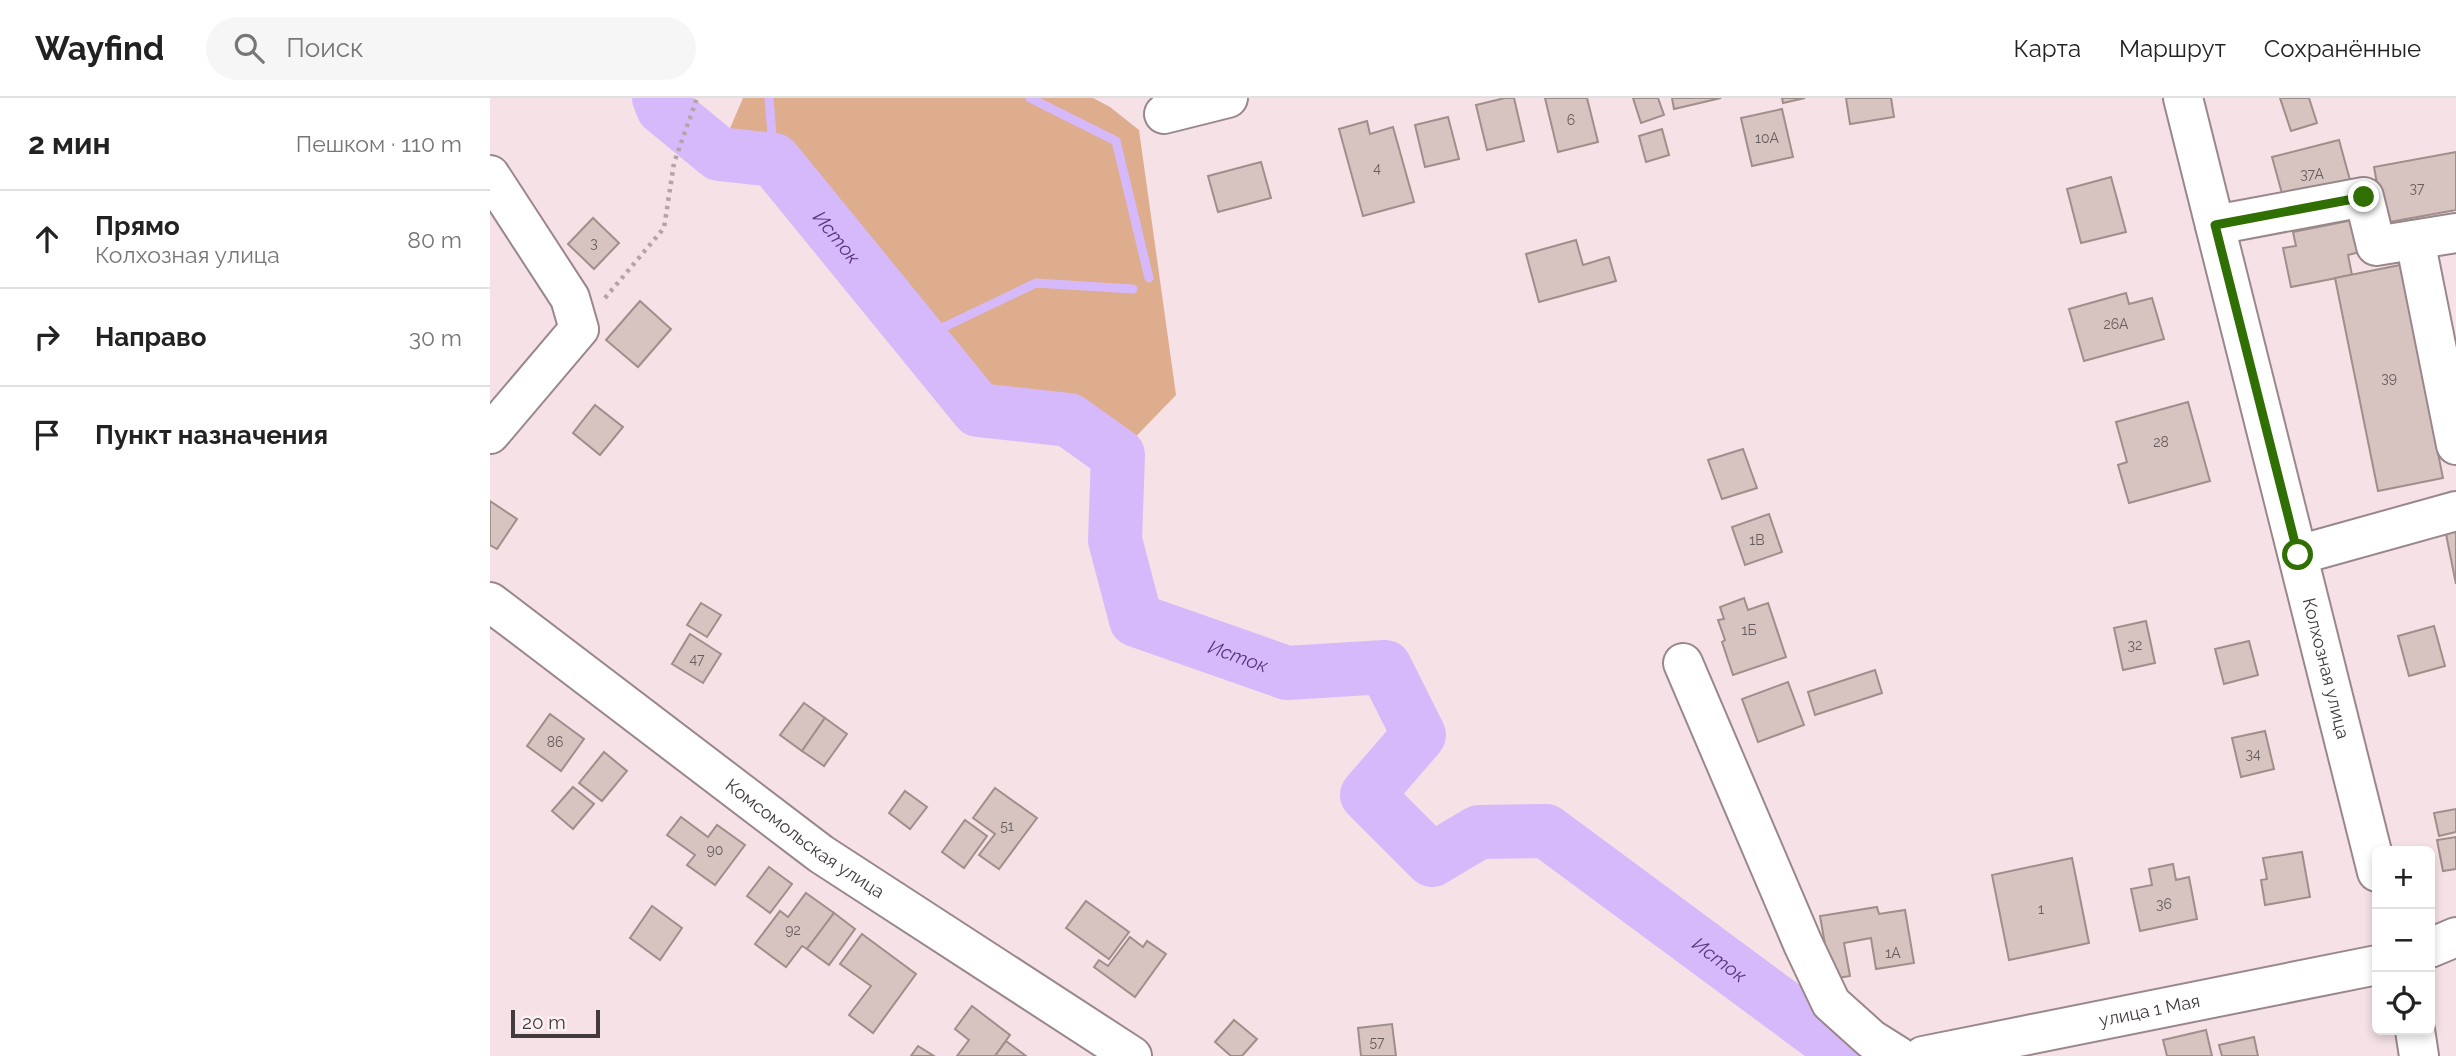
<!DOCTYPE html>
<html lang="ru">
<head>
<meta charset="utf-8">
<style>
	body { margin:0; font-family:Raleway,sans-serif; background:#f6f6f6; color:#222 }
	.controls { position:absolute; right:21px; bottom:21px; display:grid; overflow:hidden; border-radius:10px; box-shadow:0 4px 10px #0003 }
	.controls button { width:63px; height:63px; display:grid; place-items:center; padding:0; border:0; border-bottom:2px solid #e0e0e0; background:#fff; color:#222; font:35px sans-serif }
	.scale { position:absolute; left:21px; bottom:18px; width:89px; box-sizing:border-box; padding-left:7px; border:4px solid #423a3c; border-top:0; font-size:19px; line-height:24px; white-space:nowrap; color:#423a3c; -webkit-text-stroke:5px #fdf1f4; paint-order:stroke }
	.stop { position:absolute; width:21px; height:21px; margin:-16px; border:5px solid #2f6f04; border-radius:50%; background:#fff }
	.stop.end { background:#2f6f04; border-color:#fff; box-shadow:0 2px 7px #0008 }
	.list { margin:0; padding:0; list-style:none }
	h2 { display:flex; justify-content:space-between; align-items:center; height:91px; margin:0; padding:0 28px; font-size:30px }
	h2 small { font-size:23px; font-weight:400; color:#767676 }
	.list li { display:grid; grid-template-columns:46px 1fr auto; gap:21px; align-items:center; box-sizing:border-box; height:98px; padding:0 28px; border-top:2px solid #e0e0e0 }
	.list b { display:block; font-size:26px; white-space:nowrap }
	.list p { margin:0; font-size:23px; white-space:nowrap; color:#767676 }
	.list em { font-size:23px; font-style:normal; color:#767676 }
	.icon { flex:none; width:38px; height:38px; fill:none; stroke:currentColor; stroke-width:2; stroke-linecap:round; stroke-linejoin:round }
	.map { position:relative; flex:none; width:1966px; height:958px; overflow:hidden }
	header { display:flex; align-items:center; gap:42px; box-sizing:border-box; height:98px; padding:0 35px; background:#fff; border-bottom:2px solid #e0e0e0 }
	header strong { font-size:33px }
	nav { display:flex; gap:38px; margin-inline-start:auto; font-size:24px }
	.search { width:490px; height:63px; background:#f6f6f6; display:flex; align-items:center; gap:18px; box-sizing:border-box; padding:0 24px; border-radius:38px; color:#767676; font-size:26px }
	main { display:flex }
	aside { flex:1; background:#fff }
	.map>svg:first-child { display:block }
	.green { fill:#dead8e }
	.lines { fill:none; stroke-linecap:round; stroke-linejoin:round }
	.stream { stroke:#d6b9fb; stroke-width:9 }
	.river { stroke:#d6b9fb; stroke-width:54 }
	.building { fill:#d7c4c1; stroke:#a08e8b; stroke-width:2 }
	.minor-casing { stroke:#99878c; stroke-width:42 }
	.path { stroke:#b4a4a8; stroke-width:4.5; stroke-dasharray:3.5 5; stroke-linecap:butt }
	.minor { stroke:#fff; stroke-width:38 }
	.route { stroke:#2f6f04; stroke-width:9 }
	.labels { text-anchor:middle; stroke-width:6; stroke-linejoin:round; paint-order:stroke }
	.number-label { font-size:14px; fill:#675c5d }
	.street-label { font-size:18px; fill:#423a3c; stroke:#fdf1f4 }
	.water-label { font-size:19px; font-style:italic; fill:#59347f; stroke:#fdf1f4 }
</style>
</head>
<body>
<header>
<strong>Wayfind</strong>
<div class="search"><svg class="icon" aria-label="search" viewBox="0 0 24 24"><circle cx="10" cy="10" r="6"/><path d="M15 15l6 6"/></svg>Поиск</div>
<nav><a>Карта</a><a>Маршрут</a><a>Сохранённые</a></nav>
</header>
<main>
<aside>
<h2>2 мин<small>Пешком · 110 m</small></h2>
<ul class="list">
<li><svg class="icon" aria-label="ahead" viewBox="0 0 24 24"><path d="M12 20V5M6 11l6-6 6 6"/></svg><div><b>Прямо</b><p>Колхозная улица</p></div><em>80 m</em></li>
<li><svg class="icon" aria-label="right" viewBox="0 0 24 24"><path d="M7 20v-9h11M14 6l5 5-5 5"/></svg><div><b>Направо</b></div><em>30 m</em></li>
<li><svg class="icon" aria-label="arrive" viewBox="0 0 24 24"><path d="M6 21V4h12l-3 4 3 4H6"/></svg><div><b>Пункт назначения</b></div></li>
</ul>
</aside>
<div class="map">
<svg width="1966" height="958" viewBox="0 0 1966 958">
	<rect width="100%" height="100%" fill="#f5e1e6"/>
	<!-- green -->
	<path class="green" d="M253 0H603L620 9 649 32 686 297 628 357 579 322 488 312 284 62 229 56Z"/>
	<g class="lines">
		<!-- stream -->
		<g class="stream">
			<path d="M279 0 284 62"/>
			<path d="M540 0 626 43 659 180"/>
			<path d="M429 241 546 185 643 191"/>
		</g>
		<!-- river -->
		<path class="river" id="s1" d="M169 0 173 10 229 56 284 62 488 312 579 322 628 357 625 442 646 522 797 575 895 569 929 637 877 697 942 762 989 734 1056 733 1340 943 1346 958"/>
	</g>
	<!-- building -->
	<g class="building">
		<path d="M1015 0H1024L1034 43 997 52 986 7Z"/>
		<path d="M1055 0H1097L1108 44 1068 54Z"/>
		<path d="M1143 0H1168L1174 17 1151 25Z"/>
		<path d="M1182 0H1231L1184 11Z"/>
		<path d="M1292 0H1315L1293 5Z"/>
		<path d="M1356 0H1401L1404 19 1360 26Z"/>
		<path d="M1790 0H1819L1827 25 1801 33Z"/>
		<path d="M1292 11 1303 59 1262 68 1251 20Z"/>
		<path d="M958 19 969 61 935 69 925 27Z"/>
		<path d="M877 23 880 36 903 29 924 104 873 118 849 31Z"/>
		<path d="M1172 31 1179 57 1156 64 1149 38Z"/>
		<path d="M1849 42 1863 93 1796 110 1782 59Z"/>
		<path d="M1966 54V112L1894 125 1884 69Z"/>
		<path d="M771 64 781 100 728 114 718 78Z"/>
		<path d="M1621 79 1636 134 1591 145 1577 91Z"/>
		<path d="M103 120 129 145 104 171 78 146Z"/>
		<path d="M1863 122 1870 154 1858 157 1862 177 1801 189 1793 150 1806 148 1803 134Z"/>
		<path d="M1086 142 1093 167 1119 159 1126 183 1049 204 1036 156Z"/>
		<path d="M1910 167 1953 380 1888 393 1845 180Z"/>
		<path d="M1636 195 1639 206 1662 200 1674 241 1594 263 1579 211Z"/>
		<path d="M150 203 181 231 148 269 116 242Z"/>
		<path d="M1698 304 1720 383 1639 405 1628 367 1637 364 1626 324Z"/>
		<path d="M105 307 133 329 110 357 83 335Z"/>
		<path d="M1253 351 1267 390 1232 401 1218 362Z"/>
		<path d="M0 403 27 421 7 451 0 447Z"/>
		<path d="M1279 416 1292 454 1255 467 1242 429Z"/>
		<path d="M1966 429V486L1955 431Z"/>
		<path d="M1254 500 1258 512 1278 505 1296 559 1243 577 1232 544 1235 542 1228 522 1234 521 1230 509Z"/>
		<path d="M211 505 231 517 217 539 197 527Z"/>
		<path d="M1656 523 1665 565 1633 572 1624 530Z"/>
		<path d="M1944 528 1955 568 1919 578 1908 538Z"/>
		<path d="M200 536 231 556 213 585 182 566Z"/>
		<path d="M1759 543 1768 577 1734 586 1725 551Z"/>
		<path d="M1385 572 1392 595 1325 617 1318 594Z"/>
		<path d="M1298 584 1314 627 1268 644 1252 601Z"/>
		<path d="M314 605 335 620 312 653 290 637Z"/>
		<path d="M60 616 94 641 71 673 37 648Z"/>
		<path d="M335 620 357 636 334 668 312 653Z"/>
		<path d="M1775 633 1784 671 1751 679 1742 640Z"/>
		<path d="M114 654 137 673 112 703 89 685Z"/>
		<path d="M83 689 104 706 83 731 62 713Z"/>
		<path d="M505 690 547 720 509 771 489 757 505 736 483 720Z"/>
		<path d="M415 693 437 709 420 731 399 715Z"/>
		<path d="M1966 711V734L1949 738 1944 715Z"/>
		<path d="M191 719 218 739 227 727 255 747 225 787 197 767 205 757 177 737Z"/>
		<path d="M475 722 497 738 474 770 452 754Z"/>
		<path d="M1966 739V771L1953 773 1947 742Z"/>
		<path d="M1812 754 1820 799 1775 807 1771 782 1777 781 1773 760Z"/>
		<path d="M1582 760 1599 845 1519 862 1502 777Z"/>
		<path d="M1683 766 1686 782 1699 779 1707 821 1650 833 1641 791 1662 787 1659 771Z"/>
		<path d="M279 769 302 786 280 815 257 798Z"/>
		<path d="M316 795 344 815 317 851 312 848 296 869 265 846 290 813 298 819Z"/>
		<path d="M596 803 639 834 619 861 576 830Z"/>
		<path d="M162 808 192 830 170 862 140 840Z"/>
		<path d="M1387 809 1389 816 1415 812 1424 865 1386 871 1381 840 1354 845 1360 878 1341 881 1330 818Z"/>
		<path d="M344 815 365 831 339 867 317 851Z"/>
		<path d="M372 836 426 876 383 935 359 917 381 888 350 866Z"/>
		<path d="M640 839 653 849 657 843 676 856 645 899 604 869 609 862 618 868Z"/>
		<path d="M482 908 520 937 505 958H467L479 942 465 931Z"/>
		<path d="M744 922 767 941 752 958H741L725 944Z"/>
		<path d="M902 926 906 958H871L868 930Z"/>
		<path d="M1716 932 1722 958H1677L1673 942Z"/>
		<path d="M1764 939 1768 958H1732L1729 947Z"/>
		<path d="M516 943 536 958H505Z"/>
		<path d="M428 948 444 958H421Z"/>
	</g>
	<g class="lines">
		<!-- minor casing -->
		<g class="minor-casing">
			<g id="minor">
				<path id="s2" d="M1693 0 1887 774"/>
				<path d="M674 16 738 0"/>
				<path d="M0 77 80 200 89 231 0 336"/>
				<path d="M1725 127 1874 99 1886 148 1966 135"/>
				<path d="M1925 142 1966 347"/>
				<path d="M1808 457 1966 413"/>
				<path id="s3" d="M0 504 331 756 642 958"/>
				<path d="M1193 565 1313 846 1341 905 1381 941 1408 958"/>
				<path d="M1940 850 1966 839"/>
				<path d="M1925 932 1929 958"/>
				<path id="s4" d="M1433 958 1887 867"/>
			</g>
		</g>
		<!-- path -->
		<path class="path" d="M115 200 174 130 184 65 207 0"/>
		<!-- minor -->
		<use href="#minor" class="minor"/>
	</g>
	<g class="lines">
		<!-- route -->
		<path class="route" d="M1808 457 1725 127 1874 99"/>
	</g>
	<g class="labels">
		<!-- number labels -->
		<g class="number-label">
			<text x="1081" y="27">6</text>
			<text x="1277" y="45">10А</text>
			<text x="887" y="75">4</text>
			<text x="1822" y="81">37А</text>
			<text x="1927" y="95">37</text>
			<text x="104" y="150">3</text>
			<text x="1626" y="231">26А</text>
			<text x="1899" y="285">39</text>
			<text x="1671" y="349">28</text>
			<text x="1267" y="447">1В</text>
			<text x="1259" y="537">1Б</text>
			<text x="1645" y="552">32</text>
			<text x="207" y="566">47</text>
			<text x="65" y="649">86</text>
			<text x="1763" y="661">34</text>
			<text x="517" y="733">51</text>
			<text x="225" y="757">90</text>
			<text x="1674" y="811">36</text>
			<text x="1551" y="816">1</text>
			<text x="303" y="837">92</text>
			<text x="1403" y="860">1А</text>
			<text x="887" y="949">57</text>
		</g>
		<!-- street labels -->
		<g class="street-label">
			<text dy="6" stroke="none"><textPath href="#s2" startOffset="588">Колхозная улица</textPath></text>
			<text dy="6" stroke="none"><textPath href="#s3" startOffset="394">Комсомольская улица</textPath></text>
			<text dy="6" stroke="none"><textPath href="#s4" startOffset="231">улица 1 Мая</textPath></text>
		</g>
		<!-- water labels -->
		<g class="water-label">
			<text dy="7" stroke="none"><textPath href="#s1" startOffset="238">Исток</textPath></text>
			<text dy="7" stroke="none"><textPath href="#s1" startOffset="889">Исток</textPath></text>
			<text dy="7" stroke="none"><textPath href="#s1" startOffset="1624">Исток</textPath></text>
		</g>
	</g>
</svg>
<div class="controls">
<button>+</button>
<button>−</button>
<button><svg class="icon" aria-label="locate" viewBox="0 0 24 24"><circle cx="12" cy="12" r="6"/><path d="M12 2v4M12 18v4M2 12h4M18 12h4"/></svg></button>
</div>
<div class="scale">20 m</div>
<div class="stop" style="left:1808px;top:457px"></div>
<div class="stop end" style="left:1874px;top:99px"></div>
</div>
</main>
</body>
</html>
